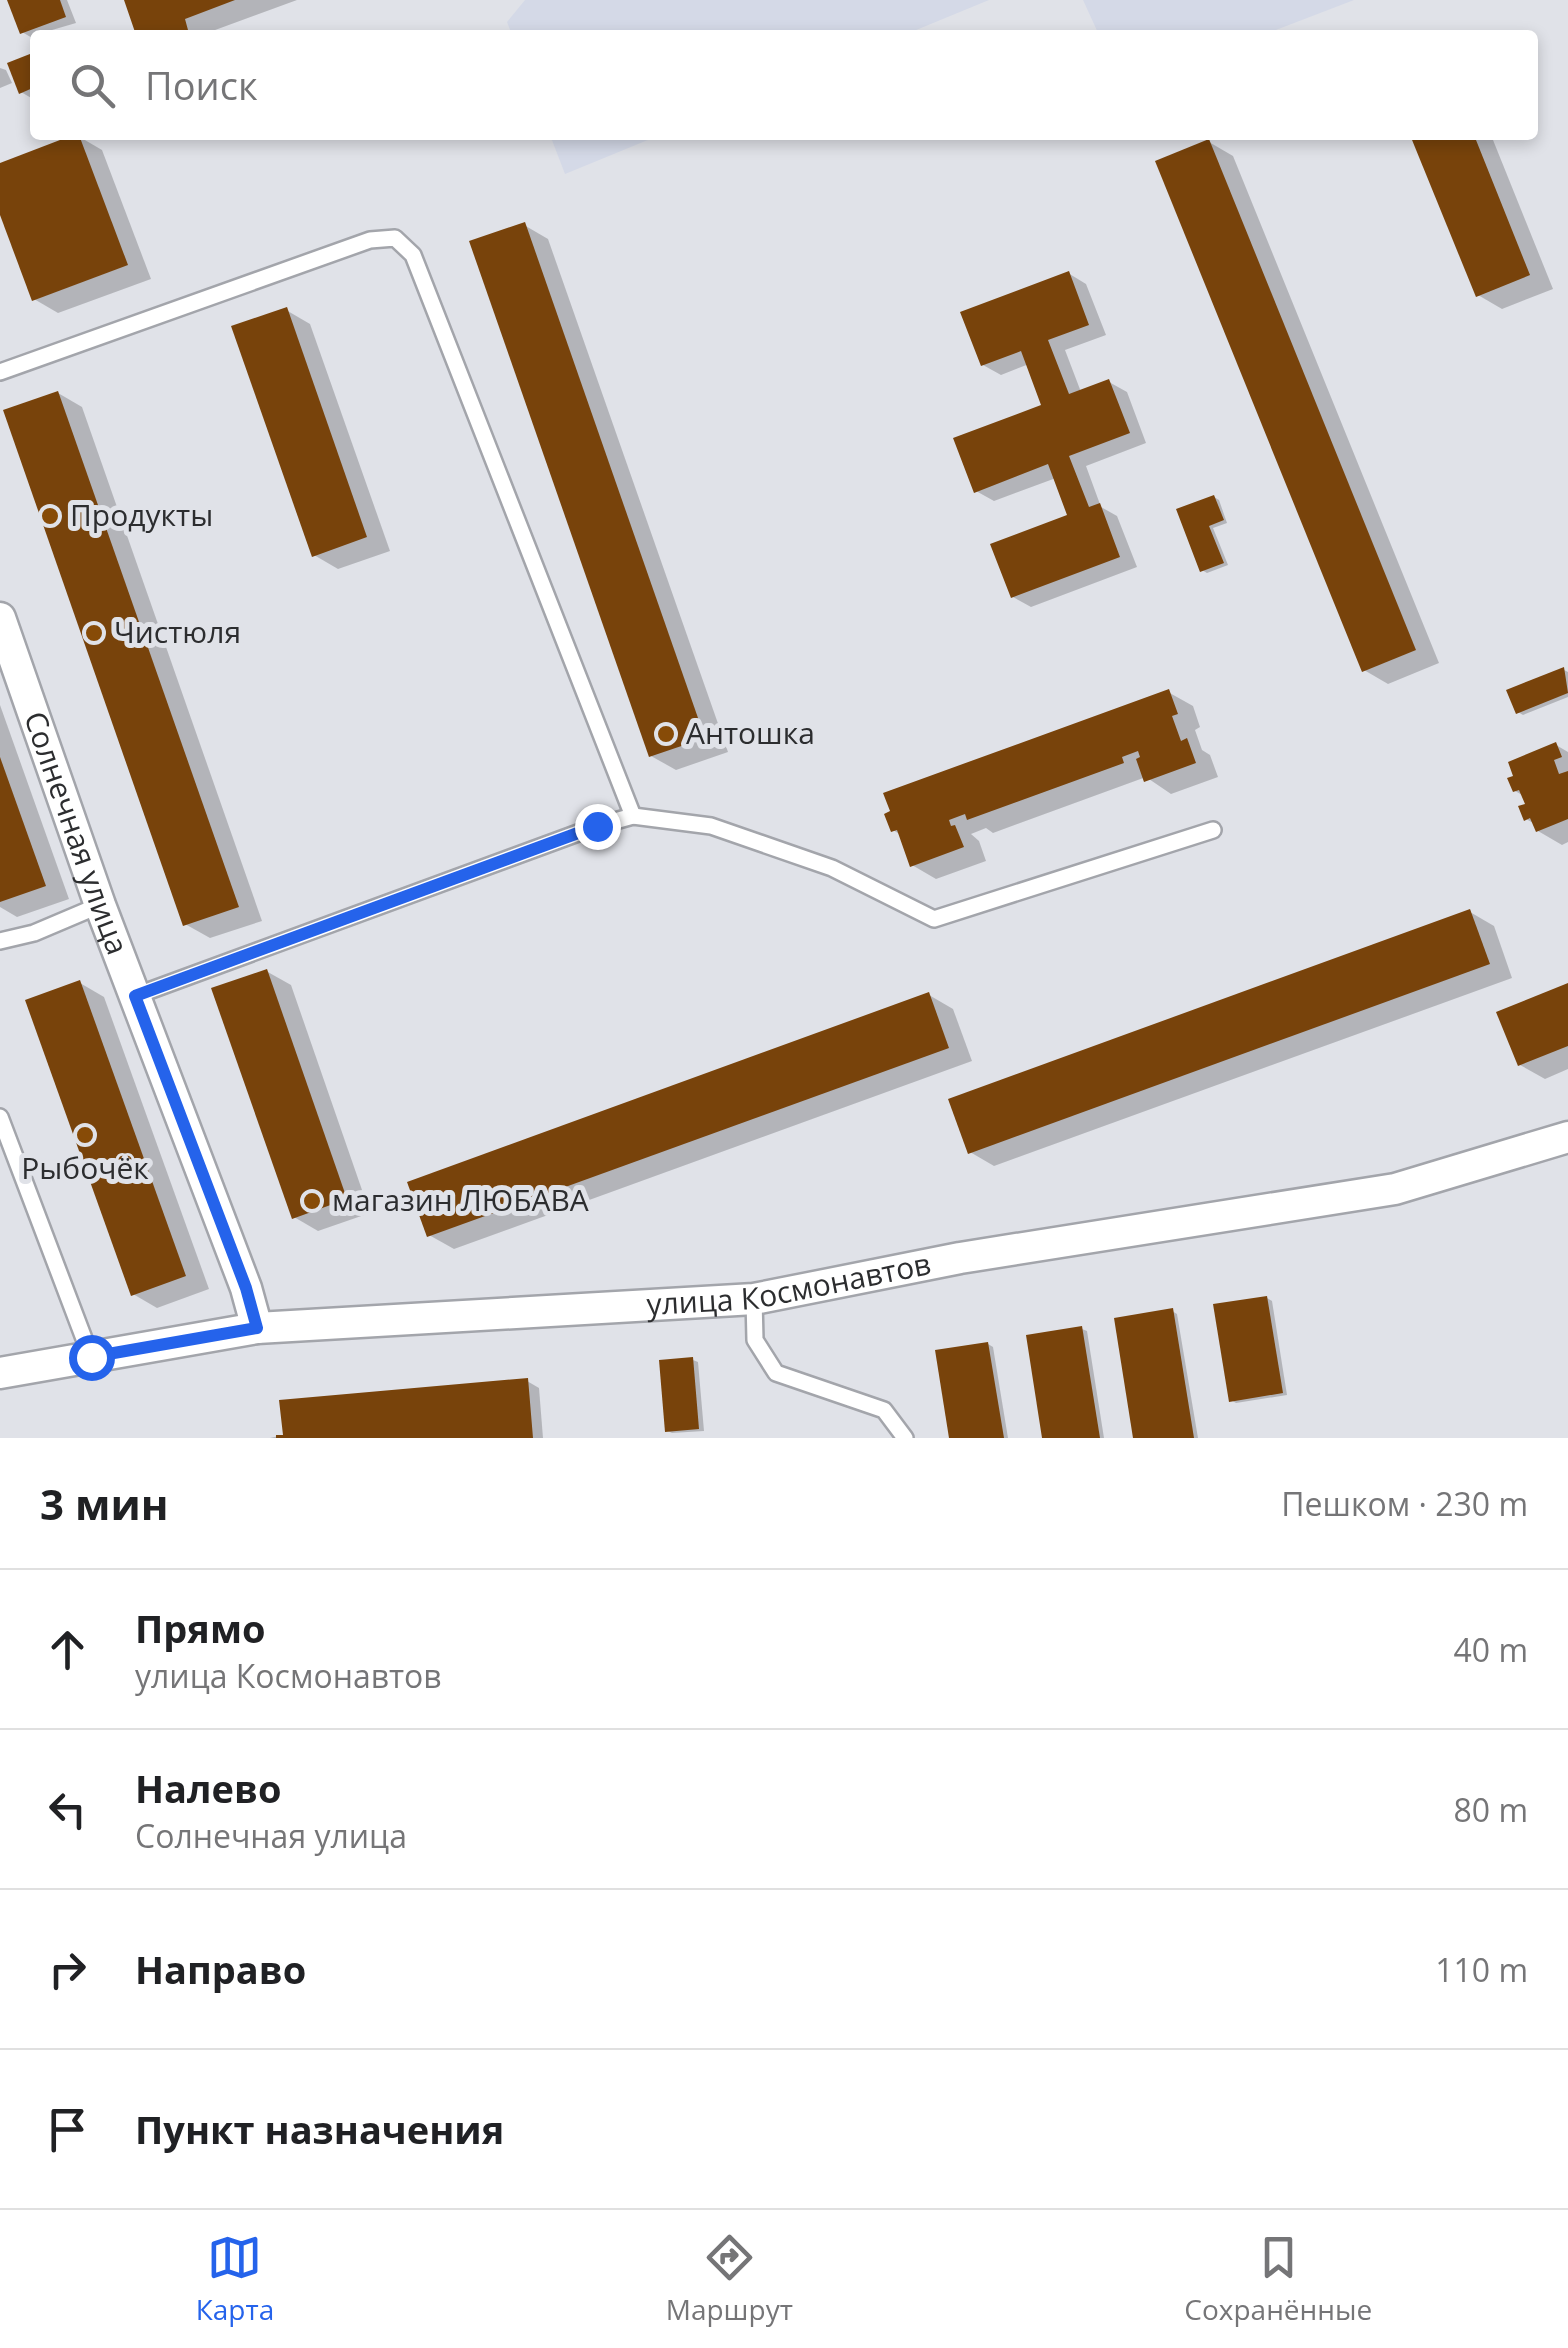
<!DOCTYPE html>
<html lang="ru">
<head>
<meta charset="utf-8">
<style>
	body { margin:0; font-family:"Open Sans",sans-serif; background:#f2f2f2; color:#202124 }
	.stop { position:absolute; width:30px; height:30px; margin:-22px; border:8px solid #2563eb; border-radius:50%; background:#fff }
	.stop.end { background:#2563eb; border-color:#fff; box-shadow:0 2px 10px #0008 }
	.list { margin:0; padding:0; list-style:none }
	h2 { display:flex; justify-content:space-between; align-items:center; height:130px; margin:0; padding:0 40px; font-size:42px }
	h2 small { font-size:32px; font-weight:400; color:#757577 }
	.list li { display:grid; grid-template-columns:65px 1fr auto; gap:30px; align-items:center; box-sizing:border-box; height:160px; padding:0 40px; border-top:2px solid #e0e0e0 }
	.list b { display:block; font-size:38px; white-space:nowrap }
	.list p { margin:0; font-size:32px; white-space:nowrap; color:#757577 }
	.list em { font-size:32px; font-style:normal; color:#757577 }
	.icon { flex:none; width:55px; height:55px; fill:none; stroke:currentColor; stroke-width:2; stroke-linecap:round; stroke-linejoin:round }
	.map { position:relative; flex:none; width:1568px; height:1438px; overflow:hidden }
	.search { position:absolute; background:#fff; box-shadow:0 5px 15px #0003; left:30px; right:30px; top:30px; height:110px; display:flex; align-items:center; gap:25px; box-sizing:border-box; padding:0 35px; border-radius:10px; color:#757577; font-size:38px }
	.sheet { height:770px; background:#fff }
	nav { display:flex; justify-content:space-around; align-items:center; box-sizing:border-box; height:140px; border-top:2px solid #e0e0e0; background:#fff; font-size:28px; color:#757577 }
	nav a { display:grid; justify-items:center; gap:5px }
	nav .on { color:#2563eb }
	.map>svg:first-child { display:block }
	.built { fill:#d4d9e7 }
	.shadow { fill:#0003 }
	.building { fill:#78430b }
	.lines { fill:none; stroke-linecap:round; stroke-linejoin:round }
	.lane-casing { stroke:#a3a5ab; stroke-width:20 }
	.street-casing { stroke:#a3a5ab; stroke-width:35 }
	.lane { stroke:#fff; stroke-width:15 }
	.street { stroke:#fff; stroke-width:30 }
	.route { stroke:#2563eb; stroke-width:12 }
	.poi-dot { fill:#874b07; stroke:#e0e2e8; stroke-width:4 }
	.labels { text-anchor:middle; stroke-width:10; stroke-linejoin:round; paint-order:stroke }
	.poi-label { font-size:30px; fill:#2c2d2f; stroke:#e0e2e8; text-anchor:start }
	.street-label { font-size:30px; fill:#2c2d2f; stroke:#e0e2e8 }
</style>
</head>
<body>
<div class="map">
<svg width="1568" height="1438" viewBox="0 0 1568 1438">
	<rect width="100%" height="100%" fill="#e0e2e8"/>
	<!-- built -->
	<g class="built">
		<path d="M525 0H989L904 35H512L507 22Z"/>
		<path d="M1083 0H1354L1263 35H1099Z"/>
		<path d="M550 135H660L565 174Z"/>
	</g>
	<!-- shadow -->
	<g class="shadow">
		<path d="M10 0H67L76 23 35 35 34 39 22 32Z"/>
		<path d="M126 0H297L207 33 208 35H139Z"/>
		<path d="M35 54V98L33 99 21 92Z"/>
		<path d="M0 68 6 70 12 83 0 88Z"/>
		<path d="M1413 135H1491L1553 289 1502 309 1478 295Z"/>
		<path d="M78 136 102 150 151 279 58 313 34 299 0 208V165Z"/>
		<path d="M1209 142 1233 156 1439 663 1388 684 1364 670Z"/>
		<path d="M524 225 548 239 728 752 676 770 651 756Z"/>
		<path d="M1068 273 1086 284 1106 335 1065 350 1081 392 1109 382 1127 392 1146 443 1086 466 1101 507 1117 516 1137 567 1031 607 1013 597 1071 516 1056 478 994 501 976 491 1044 406 1029 364 1001 375 983 365Z"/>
		<path d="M286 310 310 324 390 551 338 569 314 555Z"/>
		<path d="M58 393 82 407 262 921 210 938 185 924Z"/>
		<path d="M1214 497 1219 500 1227 523 1213 528 1228 565 1207 573 1202 570 1179 510Z"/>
		<path d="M1564 670 1568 672V697L1523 715 1518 712Z"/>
		<path d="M1168 692 1193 706 1200 727 1195 730 1202 750 1210 755 1218 777 1171 794 1146 777 993 833 986 828 971 834 979 841 986 861 936 879 912 865 901 835 893 830Z"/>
		<path d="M0 705 69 899 17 917 0 907Z"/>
		<path d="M1556 745 1568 752V842L1562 845 1538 831 1535 824 1526 819 1528 806 1524 796 1515 791Z"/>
		<path d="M1470 912 1494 926 1512 978 994 1166 970 1152Z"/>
		<path d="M266 971 291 985 370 1213 318 1231 294 1217Z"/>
		<path d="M80 983 104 997 209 1289 157 1308 133 1294Z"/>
		<path d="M1568 986V1069L1545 1079 1520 1065Z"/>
		<path d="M929 995 953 1009 972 1061 454 1249 429 1235Z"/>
		<path d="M1267 1298 1272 1301 1287 1395 1236 1403 1231 1400Z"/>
		<path d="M1172 1311 1177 1314 1198 1438H1136Z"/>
		<path d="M1082 1329 1087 1331 1104 1438H1045Z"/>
		<path d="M988 1344 993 1347 1008 1438H952Z"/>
		<path d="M693 1360 698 1362 704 1431 672 1433 668 1431Z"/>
		<path d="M527 1381 539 1388 543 1438H270Z"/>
	</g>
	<!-- building -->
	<g class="building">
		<path d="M7 0H60L66 17 20 34Z"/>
		<path d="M124 0H235L185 19 188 30 173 35H136Z"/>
		<path d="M35 52V87L19 94 7 63Z"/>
		<path d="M73 135H79L128 265 32 301 0 215V163Z"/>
		<path d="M1410 135H1474L1530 275 1476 297Z"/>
		<path d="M1209 139 1416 650 1362 672 1155 161Z"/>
		<path d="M525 222 705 738 649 757 469 241Z"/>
		<path d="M1069 271 1089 325 1048 340 1069 394 1109 379 1130 433 1069 456 1089 507 1100 503 1120 557 1011 598 990 544 1067 515 1048 464 974 493 953 438 1041 405 1021 351 981 366 960 312Z"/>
		<path d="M287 307 367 537 312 557 231 326Z"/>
		<path d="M58 391 239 907 183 926 3 410Z"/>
		<path d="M1214 495 1224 520 1209 526 1224 563 1200 572 1176 509Z"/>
		<path d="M1564 667 1568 693 1516 714 1506 690Z"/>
		<path d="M1169 689 1178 714 1172 716 1181 741 1187 738 1196 763 1144 782 1136 759 1140 757 1138 751 1122 757 1124 763 967 820 965 814 949 820 951 826 955 825 964 847 910 867 897 830 891 832 884 814 890 811 883 793Z"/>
		<path d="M1556 742 1562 757 1554 760 1559 774 1568 771V819L1536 832 1530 818 1524 821 1518 806 1525 804 1519 790 1513 792 1507 778 1513 776 1508 762Z"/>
		<path d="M0 757 46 886 0 902Z"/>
		<path d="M1470 909 1490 964 968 1154 948 1099Z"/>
		<path d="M267 969 347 1199 292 1219 211 988Z"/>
		<path d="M80 980 186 1276 131 1296 25 1000Z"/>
		<path d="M1568 983V1046L1518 1066 1496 1012Z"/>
		<path d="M929 992 949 1048 427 1237 407 1182Z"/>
		<path d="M1267 1296 1283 1393 1229 1402 1213 1304Z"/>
		<path d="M1173 1308 1194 1438H1133L1114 1318Z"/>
		<path d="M1082 1326 1100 1438H1042L1026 1335Z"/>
		<path d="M988 1342 1004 1438H949L935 1350Z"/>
		<path d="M693 1357 699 1429 665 1432 659 1360Z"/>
		<path d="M528 1378 533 1438H276V1435H283L279 1400Z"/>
	</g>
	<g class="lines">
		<!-- lane casing -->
		<g class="lane-casing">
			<g id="lane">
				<path d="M0 372 370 240 395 238 413 255 633 816"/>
				<path d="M0 941 34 933 100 905"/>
				<path d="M135 996 597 826 633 816 711 826 832 868 934 919 1213 830"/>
				<path d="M0 1117 91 1357"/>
				<path d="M754 1299 755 1340 776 1373 884 1410 905 1438"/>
			</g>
		</g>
		<!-- street casing -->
		<g class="street-casing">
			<g id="street">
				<path id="s1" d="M0 618 100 905 246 1288 257 1328"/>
				<path id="s2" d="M0 1373 257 1328 754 1299 960 1258 1395 1189 1568 1137"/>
			</g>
		</g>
		<!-- lane -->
		<use href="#lane" class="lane"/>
		<!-- street -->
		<use href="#street" class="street"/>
	</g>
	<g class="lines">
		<!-- route -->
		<path class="route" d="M91 1357 257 1328 246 1288 135 996 597 826"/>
	</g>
	<!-- markers -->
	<g class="poi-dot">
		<circle cx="50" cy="516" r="10"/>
		<circle cx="94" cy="633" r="10"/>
		<circle cx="666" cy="734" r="10"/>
		<circle cx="85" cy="1135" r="10"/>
		<circle cx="312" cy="1201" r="10"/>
	</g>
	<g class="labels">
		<!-- poi labels -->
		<g class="poi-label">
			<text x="70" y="526">Продукты</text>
			<text x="114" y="643">Чистюля</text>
			<text x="686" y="744">Антошка</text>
			<text x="85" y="1179" text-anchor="middle">Рыбочёк</text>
			<text x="332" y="1211">магазин ЛЮБАВА</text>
		</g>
		<!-- street labels -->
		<g class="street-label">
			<text dy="10" stroke="none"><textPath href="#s1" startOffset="228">Солнечная улица</textPath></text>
			<text dy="10" stroke="none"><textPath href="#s2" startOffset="795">улица Космонавтов</textPath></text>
		</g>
	</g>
</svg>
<div class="stop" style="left:91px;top:1357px"></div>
<div class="stop end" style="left:597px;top:826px"></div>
<div class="search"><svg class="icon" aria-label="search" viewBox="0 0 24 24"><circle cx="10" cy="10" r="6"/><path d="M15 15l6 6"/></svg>Поиск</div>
</div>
<section class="sheet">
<h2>3 мин<small>Пешком · 230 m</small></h2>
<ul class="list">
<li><svg class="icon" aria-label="ahead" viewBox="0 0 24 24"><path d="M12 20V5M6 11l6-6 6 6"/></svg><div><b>Прямо</b><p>улица Космонавтов</p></div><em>40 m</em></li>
<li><svg class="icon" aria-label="left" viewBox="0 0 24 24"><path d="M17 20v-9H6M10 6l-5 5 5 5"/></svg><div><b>Налево</b><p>Солнечная улица</p></div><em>80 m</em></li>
<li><svg class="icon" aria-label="right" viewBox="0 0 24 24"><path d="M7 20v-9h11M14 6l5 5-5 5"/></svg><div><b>Направо</b></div><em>110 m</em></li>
<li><svg class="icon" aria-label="arrive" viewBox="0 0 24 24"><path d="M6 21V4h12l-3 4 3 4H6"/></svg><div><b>Пункт назначения</b></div></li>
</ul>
</section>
<nav>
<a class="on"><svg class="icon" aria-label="map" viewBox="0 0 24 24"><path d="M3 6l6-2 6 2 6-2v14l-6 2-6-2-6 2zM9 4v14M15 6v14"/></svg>Карта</a>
<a><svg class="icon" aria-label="directions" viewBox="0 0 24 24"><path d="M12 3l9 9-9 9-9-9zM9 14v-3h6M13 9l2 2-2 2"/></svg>Маршрут</a>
<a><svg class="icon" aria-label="saved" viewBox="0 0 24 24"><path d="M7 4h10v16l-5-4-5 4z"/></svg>Сохранённые</a>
</nav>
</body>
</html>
